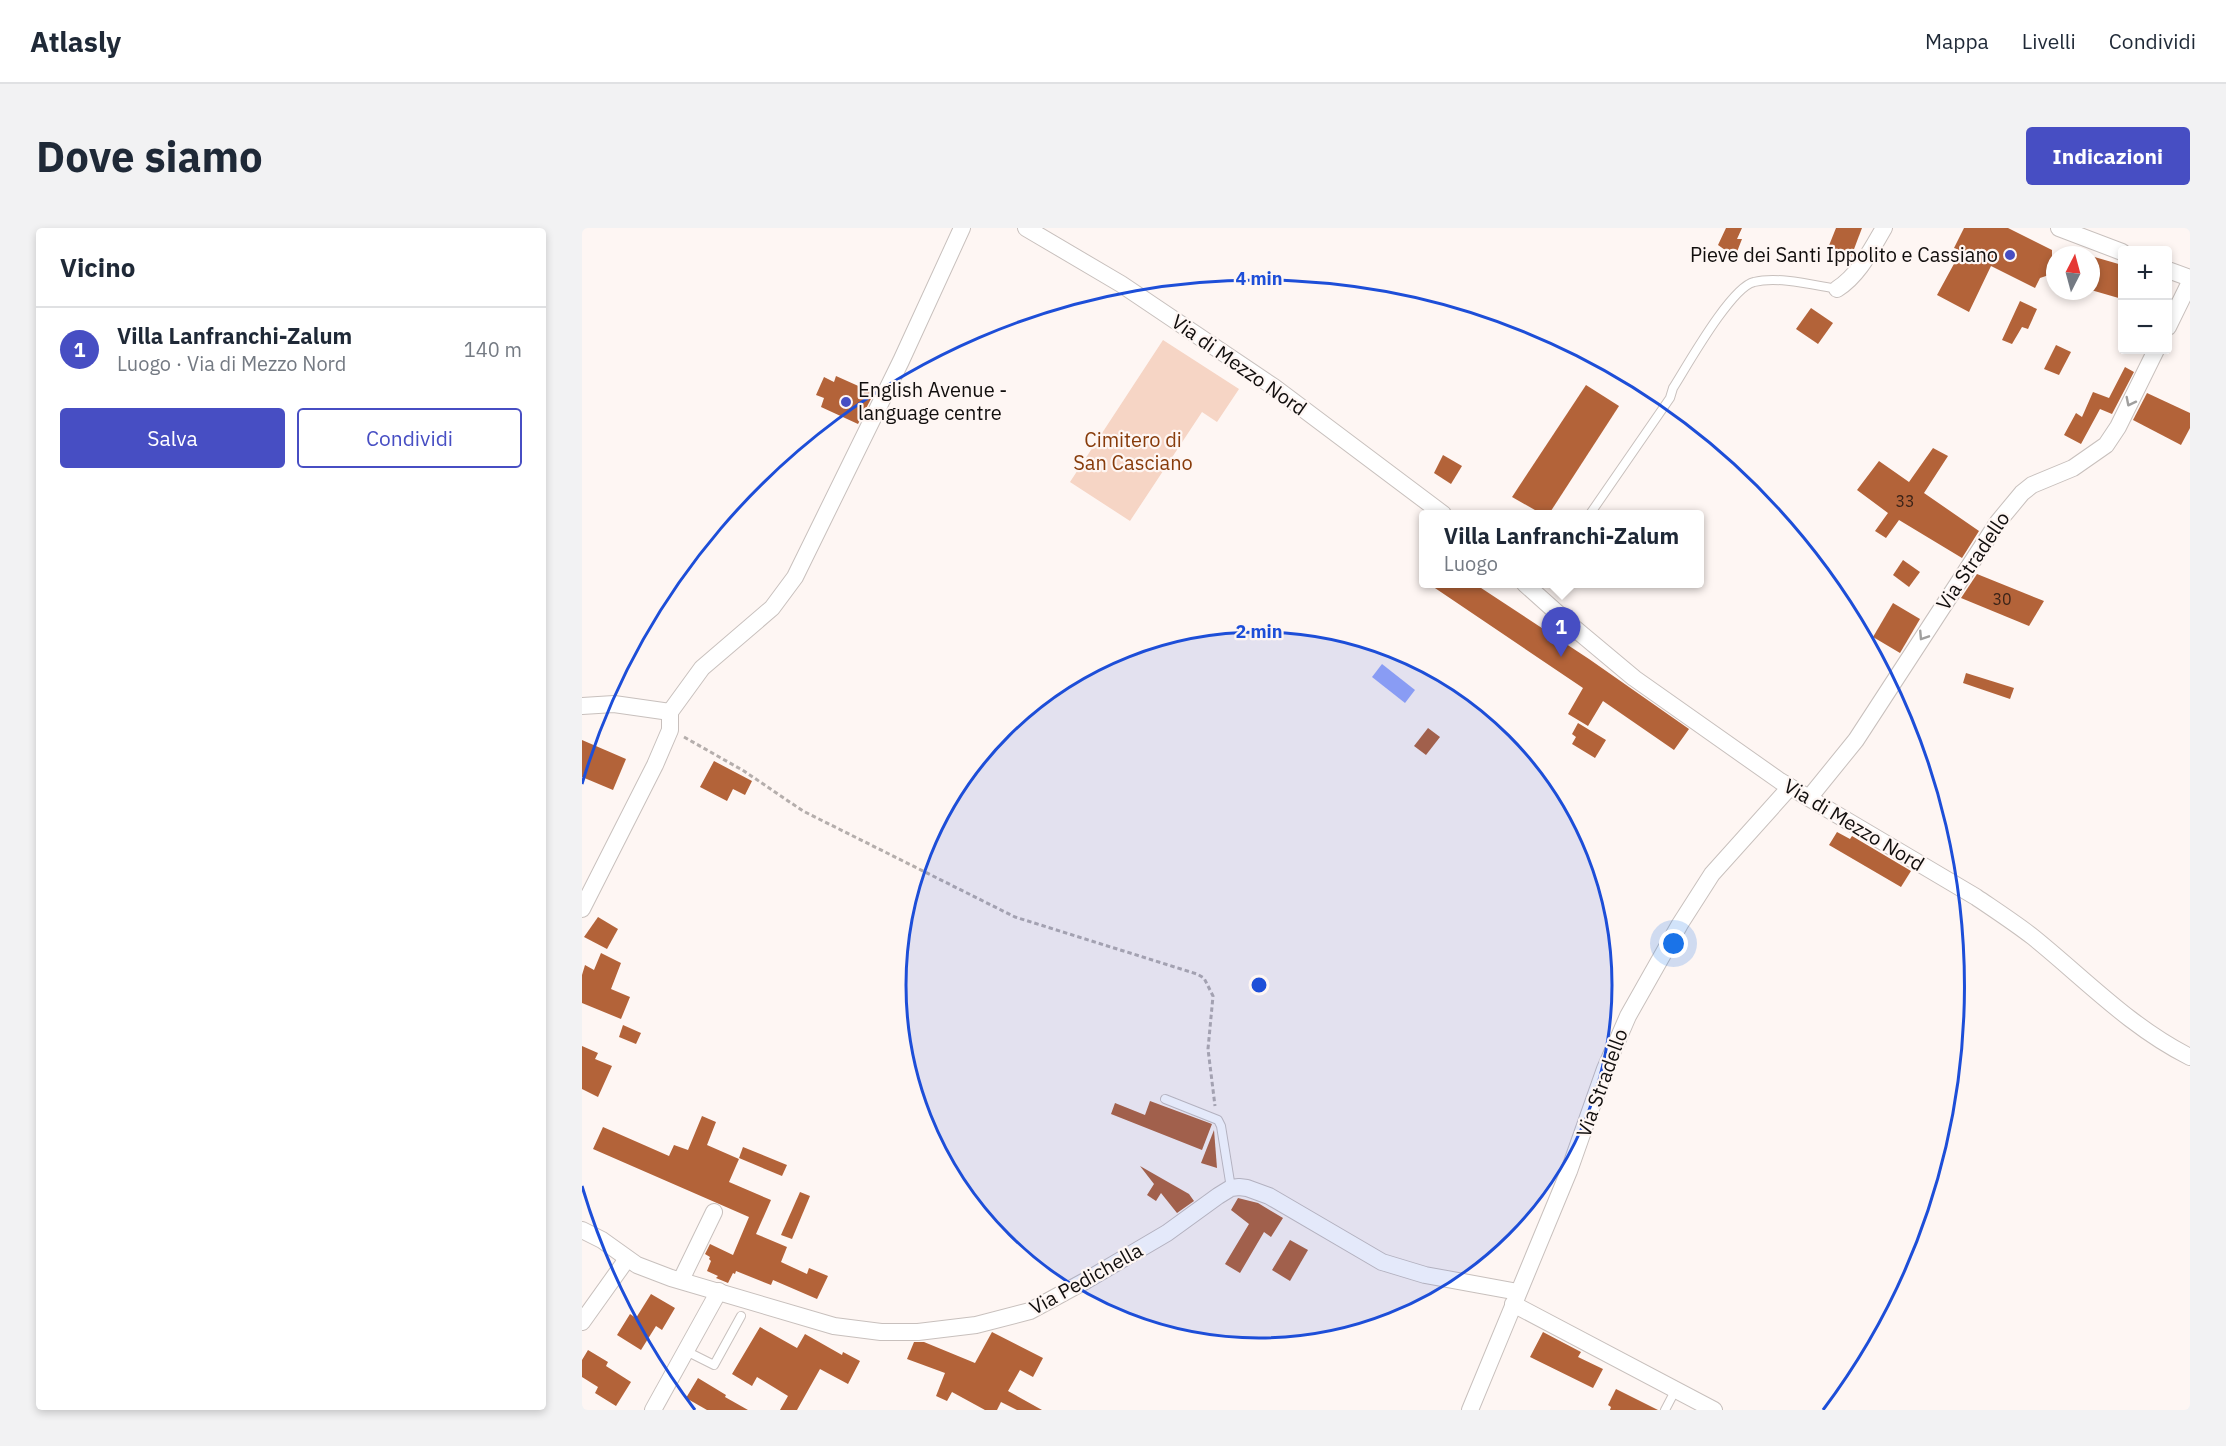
<!DOCTYPE html>
<html lang="it">
<head>
<meta charset="utf-8">
<style>
	body { margin:0; font-family:"IBM Plex Sans",sans-serif; background:#f2f2f3; color:#1f2937 }
	.controls { position:absolute; right:18px; top:18px; display:grid; overflow:hidden; border-radius:6px; box-shadow:0 3px 9px #0003 }
	.controls button { width:54px; height:54px; display:grid; place-items:center; padding:0; border:0; border-bottom:2px solid #e0e1e3; background:#fff; color:#1f2937; font:30px sans-serif }
	.compass { position:absolute; left:1464px; top:18px; width:54px; height:54px; border-radius:50%; background:#fff; box-shadow:0 3px 9px #0003; rotate:6deg }
	.you { position:absolute; left:1092px; top:716px; width:21px; height:21px; margin:-15px; border:4px solid #fff; border-radius:50%; background:#1a73e8; box-shadow:0 0 0 9px #1a73e833 }
	.badge { display:grid; place-items:center; width:39px; height:39px; border-radius:50%; background:#474ec3; color:#fff; font-size:20px; font-weight:700 }
	.pin { position:absolute; translate:-50% -50px; filter:drop-shadow(0 2px 3px #0008) }
	.pin::after { content:''; position:absolute; top:32px; width:21px; height:18px; background:inherit; clip-path:polygon(0 0,100% 0,50% 100%) }
	.popup { position:absolute; left:837px; top:282px; width:285px; height:78px; box-sizing:border-box; display:grid; place-content:center; border-radius:6px; background:#fff; filter:drop-shadow(0 2px 4px #0005); font-size:20px; white-space:nowrap; color:#747a83 }
	.popup b { font-size:22px; color:#1f2937 }
	.popup::after { content:''; position:absolute; left:50%; top:100%; margin-left:-12px; border:12px solid transparent; border-top-color:#fff }
	.list { margin:0; padding:0; list-style:none }
	h2 { display:flex; justify-content:space-between; align-items:center; height:78px; margin:0; padding:0 24px; font-size:26px }
	h2 small { font-size:20px; font-weight:400; color:#747a83 }
	.list li { display:grid; grid-template-columns:39px 1fr auto; gap:18px; align-items:center; box-sizing:border-box; height:84px; padding:0 24px; border-top:2px solid #e0e1e3 }
	.list b { display:block; font-size:22px; white-space:nowrap }
	.list p { margin:0; font-size:20px; white-space:nowrap; color:#747a83 }
	.list em { font-size:20px; font-style:normal; color:#747a83 }
	.actions { display:flex; gap:12px; padding:18px 24px }
	.actions a { flex:1; padding:14px 0; border:2px solid #474ec3; border-radius:6px; text-align:center; font-size:21px; color:#474ec3 }
	.actions .main { background:#474ec3; color:#fff }
	.map { position:relative; flex:none; width:1608px; height:1182px; overflow:hidden; border-radius:6px }
	header { display:flex; align-items:center; gap:36px; box-sizing:border-box; height:84px; padding:0 30px; background:#fff; border-bottom:2px solid #e0e1e3 }
	header strong { font-size:28px }
	nav { display:flex; gap:33px; margin-inline-start:auto; font-size:21px }
	.intro { display:flex; align-items:center; justify-content:space-between; box-sizing:border-box; height:144px; padding:0 36px }
	h1 { margin:0; font-size:42px }
	.button { padding:15px 27px; border-radius:6px; background:#474ec3; color:#fff; font-size:21px; font-weight:700 }
	main { display:flex; gap:36px; padding:0 36px }
	aside { flex:1; background:#fff; border-radius:6px; box-shadow:0 3px 9px #0003 }
	.map>svg:first-child { display:block }
	.green { fill:#f6d5c5 }
	.water { fill:#98a8f9 }
	.building { fill:#b36339 }
	.lines { fill:none; stroke-linecap:round; stroke-linejoin:round }
	.service-casing { stroke:#c8c0bd; stroke-width:10 }
	.minor-casing { stroke:#c8c0bd; stroke-width:18 }
	.path { stroke:#b5aeac; stroke-width:3; stroke-dasharray:4.5 3; stroke-linecap:butt }
	.service { stroke:#fff; stroke-width:8 }
	.minor { stroke:#fff; stroke-width:16 }
	.oneway { stroke:#a09f9e }
	.ring { fill:none; stroke:#1d4ed8; stroke-width:3 }
	.poi-dot { fill:#474ec3; stroke:#fef6f3; stroke-width:2 }
	.labels { text-anchor:middle; stroke-width:4.5; stroke-linejoin:round; paint-order:stroke }
	.number-label { font-size:16px; fill:#3a2318 }
	.poi-label { font-size:20px; fill:#110e0d; stroke:#fef6f3; text-anchor:end }
	.street-label { font-size:20px; fill:#110e0d; stroke:#fef6f3 }
	.park-label { font-size:20px; fill:#873b0a; stroke:#fef6f3 }
	.centre { fill:#1d4ed8; stroke:#fef6f3; stroke-width:3 }
	.ring-label { font-size:18px; text-anchor:middle; font-weight:bold; fill:#1d4ed8; stroke:#fef6f3; stroke-width:4.5; stroke-linejoin:round; paint-order:stroke }
</style>
</head>
<body>
<header>
<strong>Atlasly</strong>
<nav><a>Mappa</a><a>Livelli</a><a>Condividi</a></nav>
</header>
<div class="intro"><h1>Dove siamo</h1><a class="button">Indicazioni</a></div>
<main>
<aside>
<h2>Vicino<small></small></h2>
<ul class="list">
<li><span class="badge">1</span><div><b>Villa Lanfranchi-Zalum</b><p>Luogo · Via di Mezzo Nord</p></div><em>140 m</em></li>
</ul>
<div class="actions"><a class="main">Salva</a><a>Condividi</a></div>
</aside>
<div class="map">
<svg width="1608" height="1182" viewBox="0 0 1608 1182">
	<rect width="100%" height="100%" fill="#fef6f3"/>
	<!-- green -->
	<path class="green" d="M581 112 657 161 635 194 620 184 548 293 488 254Z"/>
	<!-- water -->
	<path class="water" d="M800 436 833 462 823 475 790 449Z"/>
	<!-- building -->
	<g class="building">
		<path d="M1144 0H1160L1155 11H1160L1153 29 1136 17Z"/>
		<path d="M1254 0H1280L1269 29 1246 20Z"/>
		<path d="M1382 0H1426L1470 22V42L1467 47 1458 50 1453 60 1409 38 1387 84 1355 67 1379 23 1372 20Z"/>
		<path d="M1509 28 1540 37V71L1509 62Z"/>
		<path d="M1438 73 1455 81 1446 101 1440 99 1430 116 1420 112Z"/>
		<path d="M1229 80 1251 95 1236 116 1214 101Z"/>
		<path d="M1474 117 1489 124 1477 147 1462 141Z"/>
		<path d="M1543 139 1552 144 1530 186 1518 181 1499 216 1482 207 1494 185 1500 189 1511 164 1527 170Z"/>
		<path d="M254 148 292 165 276 196 239 179 242 170 234 167 242 149 252 154Z"/>
		<path d="M1004 157 1037 178 967 286H960L930 269Z"/>
		<path d="M1565 165 1608 185V200L1599 217 1551 192Z"/>
		<path d="M1351 220 1366 228 1342 265 1397 303 1380 330 1317 292 1304 310 1293 303 1306 285 1275 262 1297 233 1327 254Z"/>
		<path d="M861 227 880 238 869 256 852 245Z"/>
		<path d="M1321 332 1338 344 1327 359 1311 347Z"/>
		<path d="M1395 346 1462 373 1447 398 1379 370Z"/>
		<path d="M847 356H893L1007 431 1107 501 1092 522 1021 473 1006 498 986 486 1001 460Z"/>
		<path d="M1311 375 1338 391 1318 425 1291 409Z"/>
		<path d="M1384 445 1432 460 1428 471 1381 455Z"/>
		<path d="M996 495 1024 512 1013 530 990 516 994 509 990 506Z"/>
		<path d="M846 500 858 509 844 527 832 518Z"/>
		<path d="M0 512 44 531 31 562 0 549Z"/>
		<path d="M132 533 170 553 163 567 151 561 145 573 118 559Z"/>
		<path d="M1255 604 1268 611 1270 608 1329 643 1319 659 1247 617Z"/>
		<path d="M16 689 36 701 25 721 2 709Z"/>
		<path d="M19 725 39 735 29 761 48 769 39 791 0 775V747L3 737 12 742Z"/>
		<path d="M41 797 59 805 54 816 37 809Z"/>
		<path d="M0 818 16 825 13 831 30 838 16 869 0 861Z"/>
		<path d="M568 873 630 896 620 922 529 886 533 875 563 887Z"/>
		<path d="M120 888 134 894 125 917 157 931 147 954 189 972 174 1006 205 1019 199 1034 225 1046 227 1040 246 1048 235 1071 191 1052 189 1057 154 1043 153 1046 151 1045 146 1055 134 1050 136 1048 125 1043 129 1033 127 1031 128 1029 123 1026 128 1016 151 1027 167 989 11 921 21 899 87 928 92 917 106 922Z"/>
		<path d="M632 902 635 940 619 935Z"/>
		<path d="M161 919 205 937 200 948 157 930Z"/>
		<path d="M558 938 607 966 612 973 595 985 579 965 574 973 565 967 572 956Z"/>
		<path d="M218 964 228 968 210 1011 199 1007Z"/>
		<path d="M656 970 676 975 701 990 689 1009 682 1004 658 1045 643 1036 667 996 649 982Z"/>
		<path d="M708 1012 726 1022 708 1053 690 1042Z"/>
		<path d="M69 1066 93 1080 80 1102 74 1098 59 1122 35 1107 48 1086 54 1090Z"/>
		<path d="M178 1099 215 1120 223 1106 260 1127 261 1124 278 1133 266 1156 238 1141 215 1182H198L206 1168 175 1149 170 1158 150 1146Z"/>
		<path d="M410 1104 461 1130 451 1149 438 1142 426 1163 460 1182H435L419 1174 415 1182H403L370 1164 365 1173 354 1168 363 1145 325 1131 332 1114H342L393 1135Z"/>
		<path d="M961 1104 999 1124 996 1129 1021 1141 1011 1160 948 1129Z"/>
		<path d="M6 1122 26 1134 24 1138 49 1154 34 1178 13 1165 16 1159 0 1149V1132Z"/>
		<path d="M116 1150 144 1167 143 1169 166 1182H125L104 1170Z"/>
		<path d="M1034 1161 1076 1182H1028L1029 1179 1026 1177Z"/>
	</g>
	<g class="lines">
		<!-- service casing -->
		<g class="service-casing">
			<g id="service">
				<path d="M1008 286 1088 170 1091 160C1105 138 1149 59 1172 54 1196 48 1231 57 1255 61"/>
				<path d="M583 871 636 892 639 898 649 960"/>
				<path d="M104 1123 132 1137 159 1088"/>
				<path d="M1083 1182 1094 1161"/>
			</g>
		</g>
		<!-- minor casing -->
		<g class="minor-casing">
			<g id="minor">
				<path d="M444 0 539 56 692 159 861 286"/>
				<path d="M1477 0 1540 24"/>
				<path d="M1586 42 1608 50"/>
				<path d="M1255 61C1277 47 1289 22 1302 0"/>
				<path d="M1586 99 1608 54"/>
				<path d="M943 356 991 399 1052 450 1198 553 1394 669C1413 682 1433 695 1451 709 1503 751 1548 799 1608 829"/>
				<path d="M0 478 32 476 88 484"/>
				<path d="M1227 570 1274 512 1416 294 1440 265 1450 257 1491 240 1524 217 1536 199 1574 122"/>
				<path d="M0 681 73 537 88 502V484L120 440 190 380 213 349 319 133 380 0"/>
				<path d="M0 1002 20 1012 55 1037 89 1050 252 1098 299 1104H336L394 1097 448 1083 505 1052 585 1005 636 968 649 960 657 959 665 960 687 968 800 1034 843 1047 936 1064"/>
				<path d="M99 1052 132 984"/>
				<path d="M931 1076 1132 1182"/>
				<path d="M0 1094 45 1031"/>
				<path d="M71 1182 137 1063"/>
				<path d="M888 1182 987 943 1023 841 1046 788 1098 696 1130 646 1208 559"/>
			</g>
		</g>
		<!-- path -->
		<path class="path" d="M102 509 162 543 221 583 433 689 615 746 622 750 631 768 626 821 633 878"/>
		<!-- service -->
		<use href="#service" class="service"/>
		<!-- minor -->
		<use href="#minor" class="minor"/>
	</g>
	<!-- one-way arrows -->
	<defs><path id="oneway-chevron" d="M-2-3.5L2.5 0L-2 3.5" fill="none" stroke-width="1.6" stroke-linecap="round" stroke-linejoin="round" transform="scale(1.5)"/></defs>
	<g class="oneway">
		<use href="#oneway-chevron" transform="translate(1548 174) rotate(117)"/>
		<use href="#oneway-chevron" transform="translate(1341 408) rotate(123)"/>
	</g>
	<!-- distance rings -->
	<circle cx="677" cy="757" r="353" fill="#1d4ed8" fill-opacity=".12"/>
	<g class="ring">
		<circle cx="677" cy="757" r="353"/>
		<path d="M113 1182A706 706 0 0 1 0 958M0 556A706 706 0 1 1 1241 1182"/>
	</g>
	<!-- markers -->
	<g class="poi-dot">
		<circle cx="1428" cy="27" r="6"/>
		<circle cx="264" cy="174" r="6"/>
	</g>
	<g class="labels">
		<!-- number labels -->
		<g class="number-label">
			<text x="1323" y="279">33</text>
			<text x="1420" y="377">30</text>
		</g>
		<!-- poi labels -->
		<g class="poi-label">
			<text x="1416" y="34">Pieve dei Santi Ippolito e Cassiano</text>
			<text x="276" y="169" text-anchor="start">English Avenue -<tspan x="276" dy="23">language centre</tspan></text>
		</g>
		<!-- street labels -->
		<g class="street-label">
			<text transform="translate(657 137) rotate(35)" y="7">Via di Mezzo Nord</text>
			<text transform="translate(1391 333) rotate(-56)" y="7">Via Stradello</text>
			<text transform="translate(1272 597) rotate(31)" y="7">Via di Mezzo Nord</text>
			<text transform="translate(1020 855) rotate(-70)" y="7">Via Stradello</text>
			<text transform="translate(504 1051) rotate(-29)" y="7">Via Pedichella</text>
		</g>
		<!-- park labels -->
		<g class="park-label">
			<text x="551" y="219">Cimitero di<tspan x="551" dy="23">San Casciano</tspan></text>
		</g>
	</g>
	<circle cx="677" cy="757" r="9" class="centre"/>
	<g class="ring-label">
		<text x="677" y="57">4 min</text>
		<text x="677" y="410">2 min</text>
	</g>
</svg>
<div class="controls">
<button>+</button>
<button>−</button>
</div>
<svg class="compass" viewBox="-18 -18 36 36"><path d="M0-13l5 13h-10z" fill="#e53935"/><path d="M0 13l5-13h-10z" fill="#747a83"/></svg>
<div class="you"></div>
<div class="pin badge" style="left:979px;top:429px">1</div>
<div class="popup"><b>Villa Lanfranchi-Zalum</b>Luogo</div>
</div>
</main>
</body>
</html>
